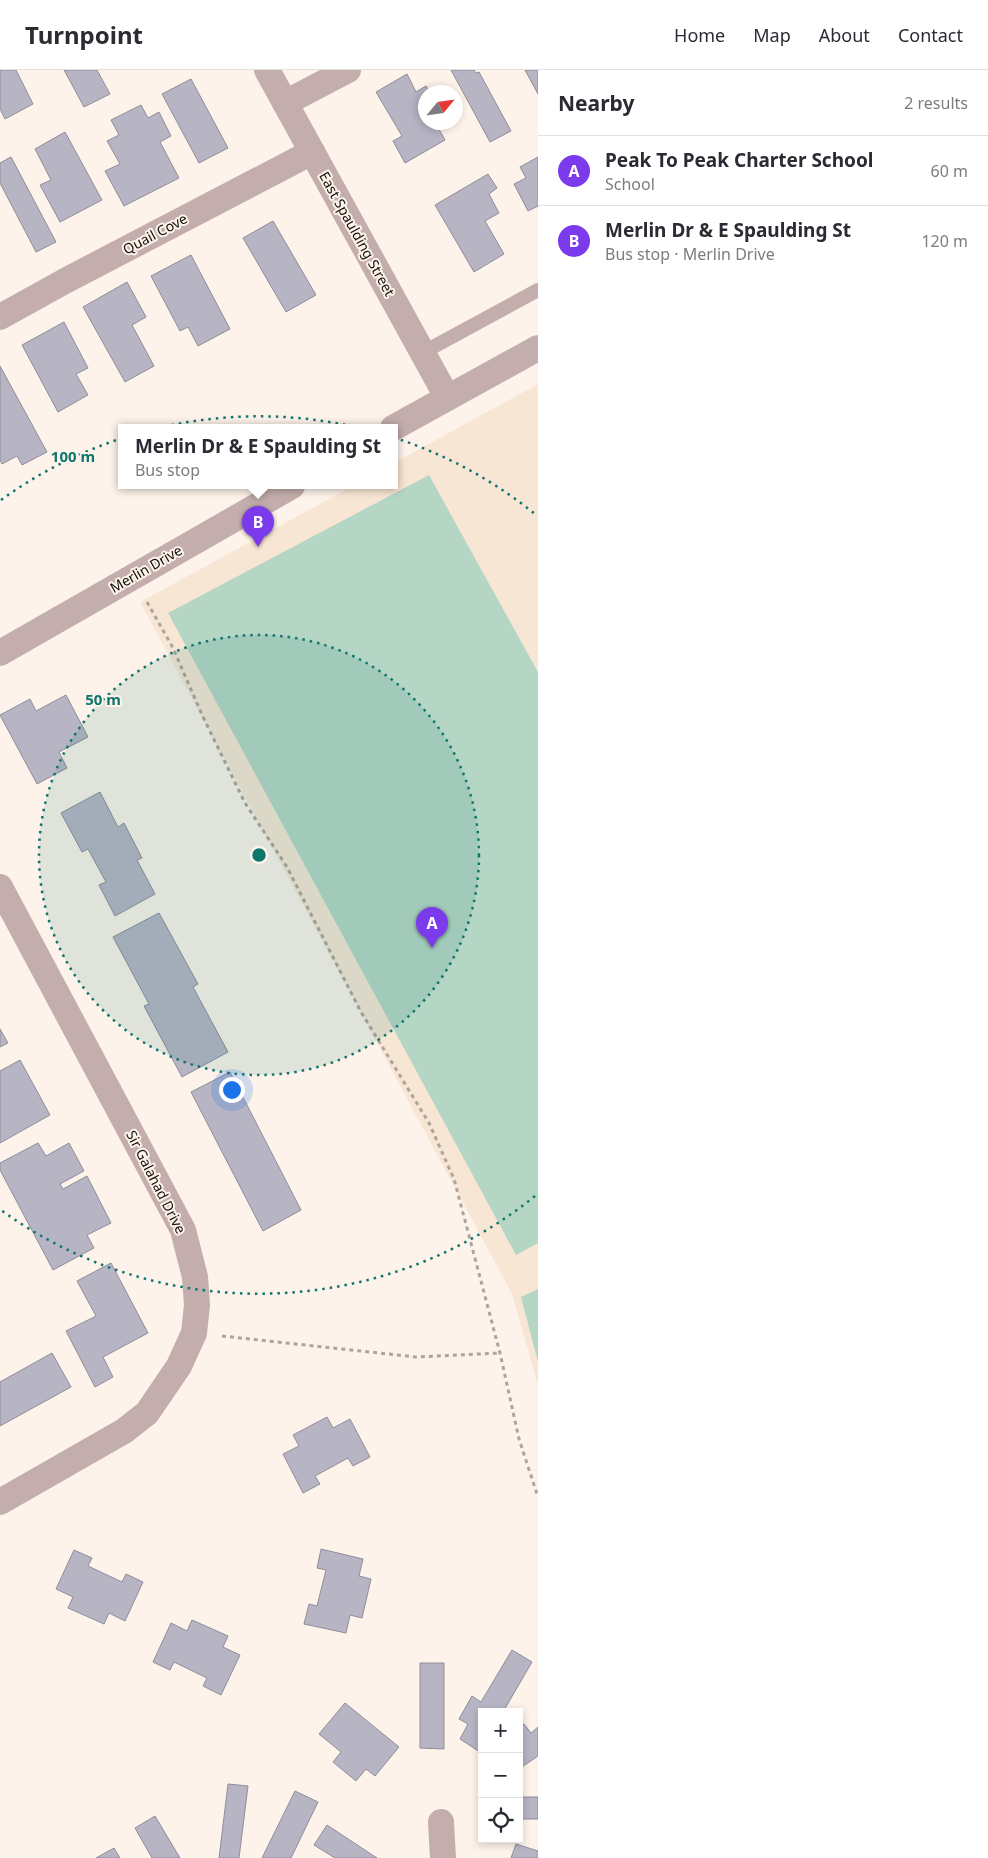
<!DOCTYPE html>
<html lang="en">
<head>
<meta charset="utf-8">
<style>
	body { margin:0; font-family:"Noto Sans",sans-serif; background:#f7f7f7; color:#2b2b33 }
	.controls { position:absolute; right:15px; bottom:15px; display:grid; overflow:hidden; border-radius:0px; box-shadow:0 2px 8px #0003 }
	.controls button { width:45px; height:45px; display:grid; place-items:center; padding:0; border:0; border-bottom:1px solid #e1e1e2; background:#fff; color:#2b2b33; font:25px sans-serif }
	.compass { position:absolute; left:418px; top:15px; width:45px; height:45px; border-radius:50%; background:#fff; box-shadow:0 2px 8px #0003; rotate:61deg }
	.you { position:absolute; left:231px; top:1019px; width:18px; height:18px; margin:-12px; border:4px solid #fff; border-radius:50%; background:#1a73e8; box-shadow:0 0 0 8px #1a73e833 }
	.badge { display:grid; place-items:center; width:32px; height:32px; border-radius:50%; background:#7c3aed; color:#fff; font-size:16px; font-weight:700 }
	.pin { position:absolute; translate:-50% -41px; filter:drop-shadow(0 1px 2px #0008) }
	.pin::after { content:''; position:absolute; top:26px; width:18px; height:15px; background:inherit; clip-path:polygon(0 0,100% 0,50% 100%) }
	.popup { position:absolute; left:118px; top:354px; width:280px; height:65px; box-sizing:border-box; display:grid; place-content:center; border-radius:0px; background:#fff; filter:drop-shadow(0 1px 4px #0005); font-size:16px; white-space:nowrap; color:#7c7c81 }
	.popup b { font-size:19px; color:#2b2b33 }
	.popup::after { content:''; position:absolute; left:50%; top:100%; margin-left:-10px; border:10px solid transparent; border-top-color:#fff }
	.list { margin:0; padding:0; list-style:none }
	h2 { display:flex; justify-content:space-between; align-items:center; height:65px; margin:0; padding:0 20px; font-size:21px }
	h2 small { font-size:16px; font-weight:400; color:#7c7c81 }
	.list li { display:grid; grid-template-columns:32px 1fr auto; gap:15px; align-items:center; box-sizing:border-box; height:70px; padding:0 20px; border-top:1px solid #e1e1e2 }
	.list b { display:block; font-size:19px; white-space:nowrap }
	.list p { margin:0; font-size:16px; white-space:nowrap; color:#7c7c81 }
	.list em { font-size:16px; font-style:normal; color:#7c7c81 }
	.icon { flex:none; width:28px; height:28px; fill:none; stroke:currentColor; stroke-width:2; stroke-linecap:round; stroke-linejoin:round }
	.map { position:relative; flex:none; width:538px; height:1788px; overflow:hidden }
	header { display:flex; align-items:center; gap:30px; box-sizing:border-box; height:70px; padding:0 25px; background:#fff; border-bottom:1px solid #e1e1e2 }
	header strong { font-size:24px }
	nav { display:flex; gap:28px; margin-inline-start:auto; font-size:18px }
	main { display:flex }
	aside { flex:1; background:#fff }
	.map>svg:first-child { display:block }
	.built { fill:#f8e6d4 }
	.green { fill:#b6d6c5 }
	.building { fill:#b7b5c4; stroke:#8f8d9b }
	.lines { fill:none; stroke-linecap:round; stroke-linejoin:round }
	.path { stroke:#aca49d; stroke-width:3; stroke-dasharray:4 4; stroke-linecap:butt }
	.lane { stroke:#c4adad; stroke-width:14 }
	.street { stroke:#c4adad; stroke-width:26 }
	.ring { fill:none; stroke:#0f766e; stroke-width:2.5; stroke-dasharray:2.5 5 }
	.labels { text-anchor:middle; stroke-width:4; stroke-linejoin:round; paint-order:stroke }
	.street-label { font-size:14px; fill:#14100b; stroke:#fdf3ea }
	.centre { fill:#0f766e; stroke:#fdf3ea; stroke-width:2.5 }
	.ring-label { font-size:15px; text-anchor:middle; font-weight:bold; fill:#0f766e; stroke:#fdf3ea; stroke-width:4; stroke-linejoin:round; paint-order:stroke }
</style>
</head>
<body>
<header>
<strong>Turnpoint</strong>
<nav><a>Home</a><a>Map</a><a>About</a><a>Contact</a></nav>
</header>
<main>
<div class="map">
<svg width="538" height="1788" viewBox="0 0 538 1788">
	<rect width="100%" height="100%" fill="#fdf3ea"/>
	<!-- built -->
	<path class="built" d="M538 314V1315L512 1224 140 532 353 416H394V393Z"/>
	<!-- green -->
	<g class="green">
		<path d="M429 405 538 602V1173L516 1185 168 543Z"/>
		<path d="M538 1219V1292L521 1227Z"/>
	</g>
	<!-- building -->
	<g class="building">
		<path d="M0 0H16L33 34 5 49 0 39Z"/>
		<path d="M64 0H97L110 24 84 37Z"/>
		<path d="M451 0H474L476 3 479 2 511 61 490 72Z"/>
		<path d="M525 0H538V24Z"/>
		<path d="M407 4 416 22 426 16 430 22H426V52H435L445 70 405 93 393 71 402 66 376 22Z"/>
		<path d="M191 9 228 78 199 93 162 24Z"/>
		<path d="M141 35 148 48 159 42 171 66 160 72 179 108 124 136 105 101 120 94 107 71 119 65 111 50Z"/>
		<path d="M65 62 102 130 60 152 40 115 51 110 35 79Z"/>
		<path d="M11 87 56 172 36 182 0 113V93Z"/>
		<path d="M538 87V136L528 141 514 114 526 108 520 97Z"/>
		<path d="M488 104 497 118 489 124 499 143 485 151 504 184 474 202 435 135Z"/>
		<path d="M273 151 316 225 286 242 243 168Z"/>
		<path d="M191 185 230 259 198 276 188 257 180 261 151 206Z"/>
		<path d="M127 212 146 247 132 255 154 296 125 312 83 237Z"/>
		<path d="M64 252 88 298 76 304 88 325 58 342 22 275Z"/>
		<path d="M0 296 47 382 22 395 17 386 2 394 0 390Z"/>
		<path d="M66 625 88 667 59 682 67 698 37 714 0 645 30 629 36 641Z"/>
		<path d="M100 722 118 757 124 753 142 788 137 790 155 824 115 846 99 815 106 812 88 779 82 782 61 743Z"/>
		<path d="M159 843 198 914 193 917 228 982 182 1007 144 936 149 934 113 867Z"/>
		<path d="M0 959 8 973 0 977Z"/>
		<path d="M20 990 50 1045 0 1073V1001Z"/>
		<path d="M230 1002 301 1140 263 1161 191 1022Z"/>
		<path d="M38 1073 46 1086 69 1073 84 1101 60 1114 63 1119 87 1106 111 1153 87 1165 94 1178 53 1200 0 1100V1093Z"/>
		<path d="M111 1193 148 1263 103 1287 113 1307 95 1317 66 1261 96 1246 77 1211Z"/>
		<path d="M52 1283 71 1317 0 1356V1312Z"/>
		<path d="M327 1347 333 1358 350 1349 370 1387 353 1396 348 1388 315 1406 320 1414 303 1423 283 1384 299 1376 293 1365Z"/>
		<path d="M321 1479 363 1489 359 1506 371 1509 362 1548 350 1545 346 1563 304 1554 309 1534 317 1536 326 1500 317 1498Z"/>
		<path d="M74 1480 92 1488 88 1496 122 1512 126 1504 143 1512 125 1551 109 1543 104 1554 68 1538 73 1527 56 1519Z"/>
		<path d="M192 1550 228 1566 223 1577 240 1585 221 1625 203 1616 207 1608 174 1592 170 1600 153 1592 171 1553 187 1561Z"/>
		<path d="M512 1580 532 1592 503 1642H482V1679L480 1682 460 1669 468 1654 459 1649 472 1626 481 1632Z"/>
		<path d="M420 1593H444V1679L420 1678Z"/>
		<path d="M345 1633 399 1677 375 1706 366 1699 356 1711 333 1692 341 1682 319 1664Z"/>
		<path d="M524 1654 531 1663 538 1657V1686L519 1699V1657Z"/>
		<path d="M228 1714 248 1716 239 1788H219Z"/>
		<path d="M295 1721 318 1732 291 1788H262Z"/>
		<rect x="519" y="1727" width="19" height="22"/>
		<path d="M155 1746 180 1788H152L135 1758Z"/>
		<path d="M327 1755 377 1788H335L314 1775Z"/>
		<path d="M516 1774 538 1781V1788H511Z"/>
		<path d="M114 1778 120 1788H96Z"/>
	</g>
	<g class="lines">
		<!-- path -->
		<g class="path">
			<path d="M147 532 173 578 203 647 245 733 287 797 361 942 429 1053 454 1109 500 1283 519 1369 538 1427"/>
			<path d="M222 1266 416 1287 500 1283"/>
		</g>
		<!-- lane -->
		<path class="lane" d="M422 283 538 220"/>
		<!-- street -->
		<g class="street">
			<path d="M267 0 447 327"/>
			<path d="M285 33 348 0"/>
			<path d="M0 247 65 211 312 82"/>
			<path d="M393 358 538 278"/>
			<path d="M0 583 292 416"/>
			<path d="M0 817 183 1160 195 1207 197 1235 194 1263 179 1296 147 1343 124 1361 0 1432"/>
			<path d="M441 1752 443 1788"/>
		</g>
	</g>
	<!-- distance rings -->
	<circle cx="259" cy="785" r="220" fill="#0f766e" fill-opacity=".12"/>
	<g class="ring">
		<circle cx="259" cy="785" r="220"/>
		<path d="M535 1126A439 439 0 0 1 1 1140M1 430A439 439 0 0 1 535 444"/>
	</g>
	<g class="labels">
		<!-- street labels -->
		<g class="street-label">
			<text transform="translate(155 164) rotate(-28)" y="5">Quail Cove</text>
			<text transform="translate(357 164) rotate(61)" y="5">East Spaulding Street</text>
			<text transform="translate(146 499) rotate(-30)" y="5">Merlin Drive</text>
			<text transform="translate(156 1112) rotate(63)" y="5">Sir Galahad Drive</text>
		</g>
	</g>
	<circle cx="259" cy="785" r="8" class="centre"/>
	<g class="ring-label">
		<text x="73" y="392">100 m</text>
		<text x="103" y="635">50 m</text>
	</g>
</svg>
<div class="controls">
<button>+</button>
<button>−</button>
<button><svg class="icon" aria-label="locate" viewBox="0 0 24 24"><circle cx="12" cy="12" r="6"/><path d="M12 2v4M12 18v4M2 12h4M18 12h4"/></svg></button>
</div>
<svg class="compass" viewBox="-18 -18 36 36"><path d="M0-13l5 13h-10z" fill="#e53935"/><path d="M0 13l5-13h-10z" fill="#7c7c81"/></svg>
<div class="you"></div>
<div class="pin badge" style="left:432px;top:878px">A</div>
<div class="pin badge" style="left:258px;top:477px">B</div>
<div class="popup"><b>Merlin Dr &amp; E Spaulding St</b>Bus stop</div>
</div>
<aside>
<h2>Nearby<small>2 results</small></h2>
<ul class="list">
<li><span class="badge">A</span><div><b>Peak To Peak Charter School</b><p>School</p></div><em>60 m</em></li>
<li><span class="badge">B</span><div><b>Merlin Dr &amp; E Spaulding St</b><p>Bus stop · Merlin Drive</p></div><em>120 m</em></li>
</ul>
</aside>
</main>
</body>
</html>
